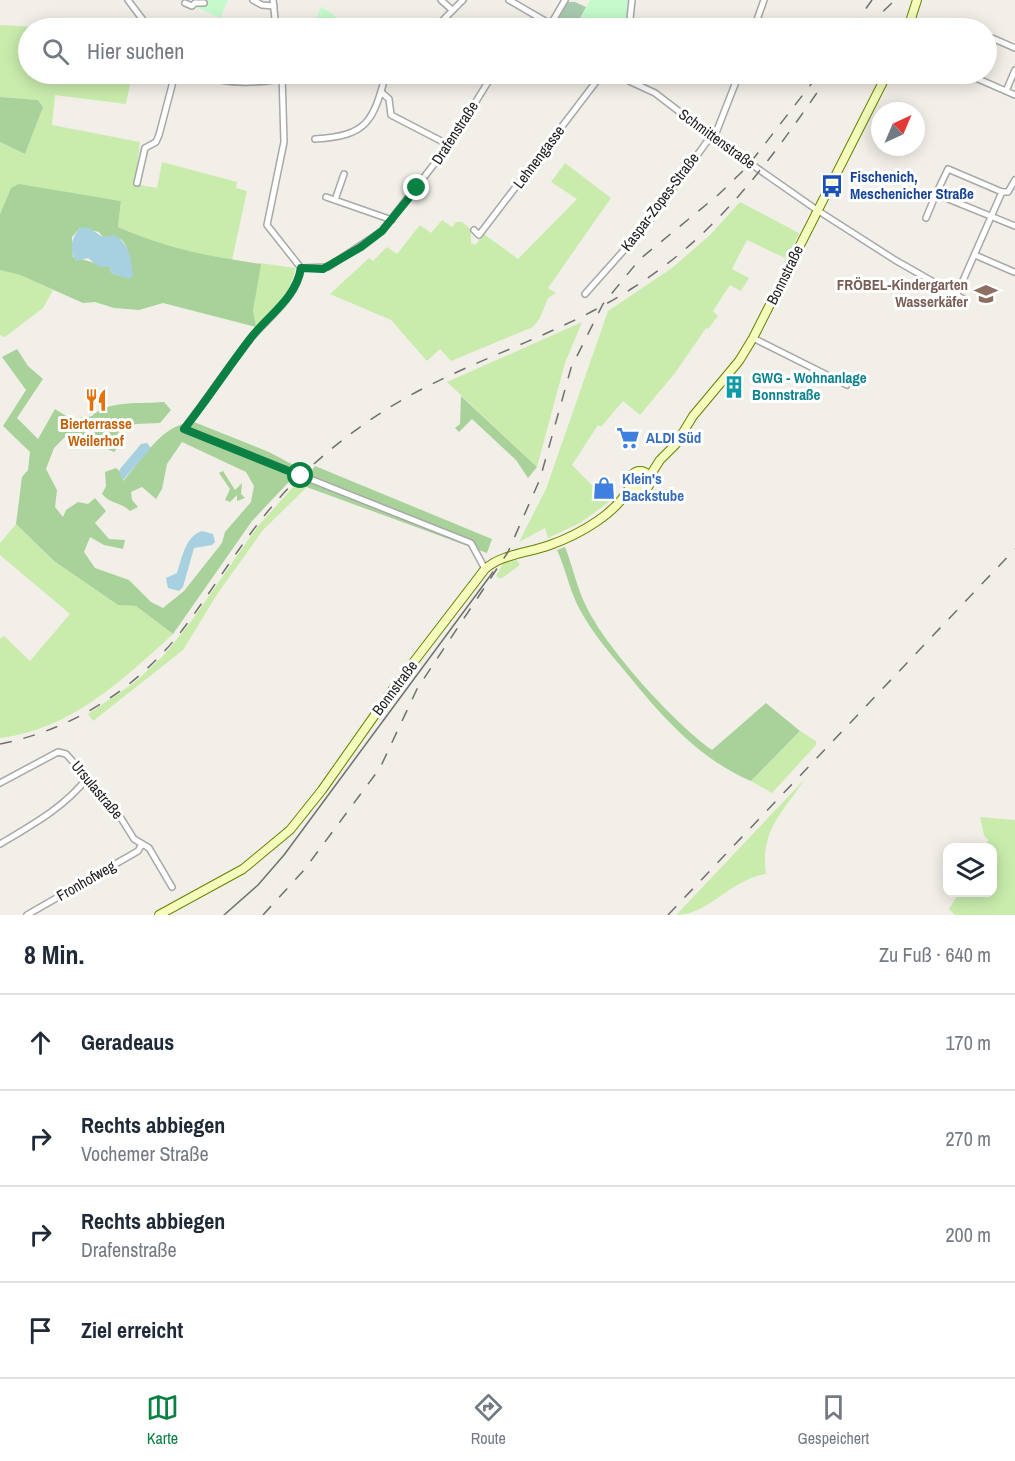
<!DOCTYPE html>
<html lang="de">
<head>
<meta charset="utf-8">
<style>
	body { margin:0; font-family:"Archivo Narrow",sans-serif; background:#f6f6f7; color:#1f2937 }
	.controls { position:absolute; right:18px; bottom:18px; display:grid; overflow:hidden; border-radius:12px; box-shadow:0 3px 15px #0003 }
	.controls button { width:54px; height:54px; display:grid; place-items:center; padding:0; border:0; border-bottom:2px solid #e0e1e3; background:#fff; color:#1f2937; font:30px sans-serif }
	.compass { position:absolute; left:871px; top:102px; width:54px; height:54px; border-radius:50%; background:#fff; box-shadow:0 3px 15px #0003; rotate:44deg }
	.stop { position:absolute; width:18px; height:18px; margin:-14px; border:4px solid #0b8043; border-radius:50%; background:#fff }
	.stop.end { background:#0b8043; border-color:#fff; box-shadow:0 2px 6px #0008 }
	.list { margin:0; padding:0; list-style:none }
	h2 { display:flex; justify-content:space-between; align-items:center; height:78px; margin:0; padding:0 24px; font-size:26px }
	h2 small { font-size:20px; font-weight:400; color:#747a83 }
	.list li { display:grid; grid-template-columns:39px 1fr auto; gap:18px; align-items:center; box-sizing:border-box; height:96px; padding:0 24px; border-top:2px solid #e0e1e3 }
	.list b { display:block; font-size:22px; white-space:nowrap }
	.list p { margin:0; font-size:20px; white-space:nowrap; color:#747a83 }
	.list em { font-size:20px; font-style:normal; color:#747a83 }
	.icon { flex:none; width:33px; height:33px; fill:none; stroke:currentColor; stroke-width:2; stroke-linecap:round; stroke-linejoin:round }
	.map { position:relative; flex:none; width:1015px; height:915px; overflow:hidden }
	.search { position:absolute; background:#fff; box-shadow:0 3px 15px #0003; left:18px; right:18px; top:18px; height:66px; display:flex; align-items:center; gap:15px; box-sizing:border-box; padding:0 21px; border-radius:33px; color:#747a83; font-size:22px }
	.sheet { height:462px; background:#fff }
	nav { display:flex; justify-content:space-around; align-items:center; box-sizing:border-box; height:84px; border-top:2px solid #e0e1e3; background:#fff; font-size:16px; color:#747a83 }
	nav a { display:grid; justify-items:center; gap:3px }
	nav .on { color:#0b8043 }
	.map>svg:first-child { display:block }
	.grass { fill:#c9ecad }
	.forest { fill:#a9d29b; fill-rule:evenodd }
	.cemetery { fill:#a8cbaf }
	.park { fill:#c5fbcc }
	.water { fill:#a7d0e0 }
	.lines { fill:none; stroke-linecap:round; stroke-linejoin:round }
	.minor-casing { stroke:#a8a8a8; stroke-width:8 }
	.secondary-casing { stroke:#6b7f02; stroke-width:10 }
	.minor { stroke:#fff; stroke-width:5 }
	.secondary { stroke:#f5fcbc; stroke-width:8 }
	.tram { stroke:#6f6f6f; stroke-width:1.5 }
	.rail { stroke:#6f6f6f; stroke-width:1.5; stroke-dasharray:12 12; stroke-linecap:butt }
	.route { stroke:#0b8043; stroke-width:8 }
	.labels { text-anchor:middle; stroke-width:6; stroke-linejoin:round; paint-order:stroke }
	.street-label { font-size:15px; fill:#212121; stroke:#fff }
	.transit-label { font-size:15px; font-weight:bold; fill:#164399; stroke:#fff; text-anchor:start }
	.education-label { font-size:15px; font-weight:bold; fill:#785e54; stroke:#fff; text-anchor:end }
	.culture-label { font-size:15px; font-weight:bold; fill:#0d838f; stroke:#fff; text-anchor:start }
	.food-label { font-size:15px; font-weight:bold; fill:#c56008; stroke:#fff }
	.shop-label { font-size:15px; font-weight:bold; fill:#366cbe; stroke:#fff; text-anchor:start }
</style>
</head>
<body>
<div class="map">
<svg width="1015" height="915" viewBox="0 0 1015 915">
	<rect width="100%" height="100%" fill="#f2efe8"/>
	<!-- grass -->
	<g class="grass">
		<path d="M0 25 49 28H28V74H132L126 104 55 95 52 125 140 142 135 184 157 188 162 162 237 182 236 188 247 191 232 260C187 252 160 245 118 227L121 201 70 193 11 188 0 214V142L25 154 43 107 38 100 0 97Z"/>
		<path d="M565 163 611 198 548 288 556 293 548 298 540 318 533 327 451 361 440 349 427 361 391 320 330 294 369 258 373 261 387 247 397 254 420 225 431 233 442 220 452 227 456 222H462L471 229V243L475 245 484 234 518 259 577 199 551 182Z"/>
		<path d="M740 202 799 233 787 259 747 240 732 269 749 278 741 291 730 285 713 311 718 316 708 329 706 328 675 373 640 415 623 401 601 427 598 425 572 465 609 502 580 523 548 538 545 528 519 542 546 489 608 311 672 268 710 235Z"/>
		<path d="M260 263 295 268C292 289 275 318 256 327L253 312Z"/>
		<path d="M0 270 20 275 53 290 43 308 5 337 0 335Z"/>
		<path d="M582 322 565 363 537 467 447 382Z"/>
		<path d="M297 483 307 487 263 530 218 593 183 650 93 721 88 714 135 682 163 656 190 623 258 526Z"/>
		<path d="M16 524 54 561 118 605 136 606 173 634C124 679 70 730 0 738V639L4 636 30 661 70 614 0 555V543Z"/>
		<path d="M516 559 520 565 501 579 496 576 504 562Z"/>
		<path d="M800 731 816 741V745L772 793 751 781Z"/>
		<path d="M804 780C782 814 760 830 766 874 731 879 709 915 676 915Z"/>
		<path d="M980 817 1015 820V915H955L949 909 959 893 992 892V848L984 847 988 840 984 835Z"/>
	</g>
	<!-- forest -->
	<g class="forest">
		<path d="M0 97 38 100 43 107 25 154 0 142Z"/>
		<path d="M19 184 121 201 118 227C169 249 206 256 261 264L253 311 256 327 163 303 139 310 114 308 95 302 83 303 20 275 0 270V214L11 188ZM80 228 99 232 103 237C129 233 127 251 132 270L125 277 111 273 110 267C96 264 87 260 73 257L72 237Z"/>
		<path d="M17 349 28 366 43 379 17 418 38 439 55 409 71 419 92 416C107 400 143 404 164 402L171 410 160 423 136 424 121 429 117 435 121 444 114 452 105 448 102 435 92 440 86 436 76 450 72 438 65 437 54 448 46 469 57 490 55 507 63 517 66 510 78 502 88 504 95 498 106 511 95 523 109 539 125 540 123 549 104 545 90 537 84 552 95 568 129 580 151 602 163 608 184 591 222 543 225 532 251 502 254 486 246 472 182 442 167 464 162 489 156 499 142 487 131 492 132 500 138 507 130 511C121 502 110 504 102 494L106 486 105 472 116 468 123 474V481C143 459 162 423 194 422L269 452 301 469 252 521 173 634 136 606 118 605 54 561 16 524 22 477 28 470 30 452 3 426 26 390 2 357Z"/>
		<path d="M461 396 537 467 528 478 516 460 472 419 459 432 455 428 460 424Z"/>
		<path d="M315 466 492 539 487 553 301 485Z"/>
		<path d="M223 471 235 490 242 483 241 494 245 498 237 501V495L230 502 225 500 230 489 219 473Z"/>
		<path d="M565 547C573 567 577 589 587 608 607 649 675 724 712 750L766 703 800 731 751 781C698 759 659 713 624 670 608 651 592 632 580 610 570 592 566 570 557 550Z"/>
	</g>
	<!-- cemetery -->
	<path class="cemetery" d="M568 2H575L586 7 575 28H560L557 21Z"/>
	<!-- park -->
	<g class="park">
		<path d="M192 0H228L220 18 190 4Z"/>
		<path d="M590 0H629L626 28H575Z"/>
		<path d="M321 7 333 14 337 21 332 28 314 25Z"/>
	</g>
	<!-- water -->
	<g class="water">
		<path d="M87 227 103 237 114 235C130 244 131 259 133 276L130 279 111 273 110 267H99L88 258 76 261C69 248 71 239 80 228Z"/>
		<path d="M147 443 151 448 123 480 119 473 120 469 141 444Z"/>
		<path d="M202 531 213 534 215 542 212 545 194 548 183 587 179 591 168 588 166 578 177 573C182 559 185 536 202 531Z"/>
	</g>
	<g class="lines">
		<!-- minor casing -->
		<g class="minor-casing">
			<g id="minor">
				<path d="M128 0 149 28"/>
				<path d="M253 0 262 5 274 6"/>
				<path d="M273 0 276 28"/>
				<path d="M441 0 451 9"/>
				<path d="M509 0 557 28"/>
				<path d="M185 3 192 6 195 3H204"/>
				<path d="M551 24 565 0"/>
				<path d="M435 28 463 0"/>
				<path d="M534 28 541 20"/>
				<path d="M629 28 632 0"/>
				<path d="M718 28H722"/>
				<path d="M754 28 764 0"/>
				<path d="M986 41 992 38 1015 48"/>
				<path d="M200 74C231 87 272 82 304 74"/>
				<path d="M282 74 284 142 267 225 301 268C296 299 268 317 250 339 227 369 206 400 184 429L471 543 485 569"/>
				<path d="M614 74 655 93 711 136 817 210 895 260 965 300"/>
				<path d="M973 74 976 78 1015 95"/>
				<path d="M1006 91 1015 70"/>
				<path d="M381 92 389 99 391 115 449 145"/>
				<path d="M714 138 739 74"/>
				<path d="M315 139C368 136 373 121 386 74"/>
				<path d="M137 183 145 148 156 142 159 135 175 74"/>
				<path d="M1002 192 948 169 936 194 1015 226"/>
				<path d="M1002 192H1008L1015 180"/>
				<path d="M326 197 392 220"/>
				<path d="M335 200 344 174"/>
				<path d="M926 218 936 194"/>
				<path d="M474 230 479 235 602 74"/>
				<path d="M975 255 1014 272"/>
				<path d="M301 268 328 267 382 231 449 145 493 74"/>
				<path d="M585 294 649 222 711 136"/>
				<path d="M957 294 1002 192"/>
				<path d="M753 338 847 385"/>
				<path d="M0 783 58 752 66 754 114 807 134 839 149 848 172 887"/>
				<path d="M0 844C32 825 65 807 88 777"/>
				<path d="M27 915 138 851 142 844"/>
			</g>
		</g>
		<!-- secondary casing -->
		<g class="secondary-casing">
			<g id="secondary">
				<path d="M908 28 917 0"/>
				<circle cx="640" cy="481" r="10"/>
				<path d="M649 477 660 460 676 444 693 416 739 361 753 338 887 74"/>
				<path d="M159 915 243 869 290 830 322 790 396 685 485 569C502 554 528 553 550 545 578 535 619 513 631 484"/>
			</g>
		</g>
		<!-- minor -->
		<use href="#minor" class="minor"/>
		<!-- secondary -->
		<use href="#secondary" class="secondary"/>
		<!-- tram -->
		<path class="tram" d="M224 915 258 885 284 855 493 572"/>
		<!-- rail -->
		<g class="rail">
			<path d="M852 28 872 0"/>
			<path d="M866 28 895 0"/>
			<path d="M0 744C76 729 144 684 189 621 226 571 256 517 303 474 340 439 382 409 428 386 495 352 567 330 631 289 719 234 772 158 830 74"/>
			<path d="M263 915 304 870 380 768 417 689 508 552 540 479 571 368 603 304 640 259 718 195 747 167 819 74"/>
			<path d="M668 915 1015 549"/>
		</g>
	</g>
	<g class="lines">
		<!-- route -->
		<path class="route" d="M301 476 184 429C207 400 227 369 250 339 267 316 296 299 301 268L323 269 361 247 382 231 417 188"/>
	</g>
	<!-- icons -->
	<defs>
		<g id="bus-bare" transform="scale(1.8)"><path d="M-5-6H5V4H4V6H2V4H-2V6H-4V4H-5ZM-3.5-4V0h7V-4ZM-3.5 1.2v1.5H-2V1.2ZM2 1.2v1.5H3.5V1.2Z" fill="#1a4fb4" stroke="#fff" stroke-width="2.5" paint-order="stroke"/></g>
		<g id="school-bare" transform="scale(1.8)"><path d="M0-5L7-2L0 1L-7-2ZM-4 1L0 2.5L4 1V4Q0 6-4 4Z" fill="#8d6e63" stroke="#fff" stroke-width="2.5" paint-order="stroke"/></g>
		<g id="building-bare" transform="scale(1.8)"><path d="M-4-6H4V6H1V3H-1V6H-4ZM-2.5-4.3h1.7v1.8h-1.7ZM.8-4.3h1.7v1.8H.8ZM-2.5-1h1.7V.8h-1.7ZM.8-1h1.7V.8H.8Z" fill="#0f9aa8" stroke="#fff" stroke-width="2.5" paint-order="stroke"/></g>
		<g id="restaurant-bare" transform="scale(1.8)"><path d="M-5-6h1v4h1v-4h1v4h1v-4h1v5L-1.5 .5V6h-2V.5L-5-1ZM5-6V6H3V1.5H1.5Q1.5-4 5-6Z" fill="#e8710a" stroke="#fff" stroke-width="2.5" paint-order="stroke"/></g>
		<g id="supermarket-bare" transform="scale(1.8)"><path d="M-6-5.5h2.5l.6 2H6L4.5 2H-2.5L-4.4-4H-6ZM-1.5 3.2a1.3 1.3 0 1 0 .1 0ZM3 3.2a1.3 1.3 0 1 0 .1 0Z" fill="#3f7fe0" stroke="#fff" stroke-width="2.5" paint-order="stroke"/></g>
		<g id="shop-bare" transform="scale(1.8)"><path d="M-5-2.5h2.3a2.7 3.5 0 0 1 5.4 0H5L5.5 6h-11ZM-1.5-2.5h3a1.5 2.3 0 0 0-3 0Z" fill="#3f7fe0" stroke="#fff" stroke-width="2.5" paint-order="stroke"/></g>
	</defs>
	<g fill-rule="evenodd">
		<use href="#bus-bare" x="832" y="186"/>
		<use href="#school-bare" x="986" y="294"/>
		<use href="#building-bare" x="734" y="387"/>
		<use href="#restaurant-bare" x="96" y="400"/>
		<use href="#supermarket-bare" x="628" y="438"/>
		<use href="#shop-bare" x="604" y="488"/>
	</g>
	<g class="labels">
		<!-- street labels -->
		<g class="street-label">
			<text transform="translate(455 133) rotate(-57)" y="5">Drafenstraße</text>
			<text transform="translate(717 139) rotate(36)" y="5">Schmittenstraße</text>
			<text transform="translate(539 157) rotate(-53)" y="5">Lehnengasse</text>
			<text transform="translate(660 202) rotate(-53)" y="5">Kaspar-Zopes-Straße</text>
			<text transform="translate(785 275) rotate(-64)" y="5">Bonnstraße</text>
			<text transform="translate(395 688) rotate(-53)" y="5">Bonnstraße</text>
			<text transform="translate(97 790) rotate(50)" y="5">Ursulastraße</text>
			<text transform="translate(86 881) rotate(-30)" y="5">Fronhofweg</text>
		</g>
		<!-- transit labels -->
		<g class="transit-label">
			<text x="850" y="182">Fischenich,<tspan x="850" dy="17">Meschenicher Straße</tspan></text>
		</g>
		<!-- education labels -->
		<g class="education-label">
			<text x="968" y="290">FRÖBEL-Kindergarten<tspan x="968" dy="17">Wasserkäfer</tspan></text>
		</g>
		<!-- culture labels -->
		<g class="culture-label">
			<text x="752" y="383">GWG - Wohnanlage<tspan x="752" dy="17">Bonnstraße</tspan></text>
		</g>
		<!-- food labels -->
		<g class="food-label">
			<text x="96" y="429">Bierterrasse<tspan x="96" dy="17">Weilerhof</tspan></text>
		</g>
		<!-- shop labels -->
		<g class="shop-label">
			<text x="646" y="443">ALDI Süd</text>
			<text x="622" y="484">Klein's<tspan x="622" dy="17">Backstube</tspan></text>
		</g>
	</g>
</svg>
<div class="controls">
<button><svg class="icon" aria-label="layers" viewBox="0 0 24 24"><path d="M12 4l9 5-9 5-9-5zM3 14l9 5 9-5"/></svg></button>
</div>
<svg class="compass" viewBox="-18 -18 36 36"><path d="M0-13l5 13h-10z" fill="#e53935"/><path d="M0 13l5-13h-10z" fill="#747a83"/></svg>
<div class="stop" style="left:301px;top:476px"></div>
<div class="stop end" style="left:417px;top:188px"></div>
<div class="search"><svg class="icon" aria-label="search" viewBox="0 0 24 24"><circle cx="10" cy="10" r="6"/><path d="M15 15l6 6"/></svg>Hier suchen</div>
</div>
<section class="sheet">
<h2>8 Min.<small>Zu Fuß · 640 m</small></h2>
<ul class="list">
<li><svg class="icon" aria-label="ahead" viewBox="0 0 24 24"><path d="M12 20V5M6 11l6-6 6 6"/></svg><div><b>Geradeaus</b></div><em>170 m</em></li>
<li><svg class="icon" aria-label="right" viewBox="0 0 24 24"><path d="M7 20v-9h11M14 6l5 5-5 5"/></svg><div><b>Rechts abbiegen</b><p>Vochemer Straße</p></div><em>270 m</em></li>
<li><svg class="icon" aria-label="right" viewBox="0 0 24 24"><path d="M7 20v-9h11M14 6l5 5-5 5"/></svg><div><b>Rechts abbiegen</b><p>Drafenstraße</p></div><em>200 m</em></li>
<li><svg class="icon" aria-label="arrive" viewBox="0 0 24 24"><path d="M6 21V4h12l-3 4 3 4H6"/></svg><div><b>Ziel erreicht</b></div></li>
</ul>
</section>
<nav>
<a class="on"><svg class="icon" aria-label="map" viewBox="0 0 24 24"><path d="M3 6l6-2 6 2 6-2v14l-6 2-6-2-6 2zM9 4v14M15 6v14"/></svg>Karte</a>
<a><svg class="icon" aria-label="directions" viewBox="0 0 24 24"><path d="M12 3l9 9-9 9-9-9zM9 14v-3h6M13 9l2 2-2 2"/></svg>Route</a>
<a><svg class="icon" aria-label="saved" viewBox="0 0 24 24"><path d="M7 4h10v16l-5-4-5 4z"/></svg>Gespeichert</a>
</nav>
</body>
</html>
